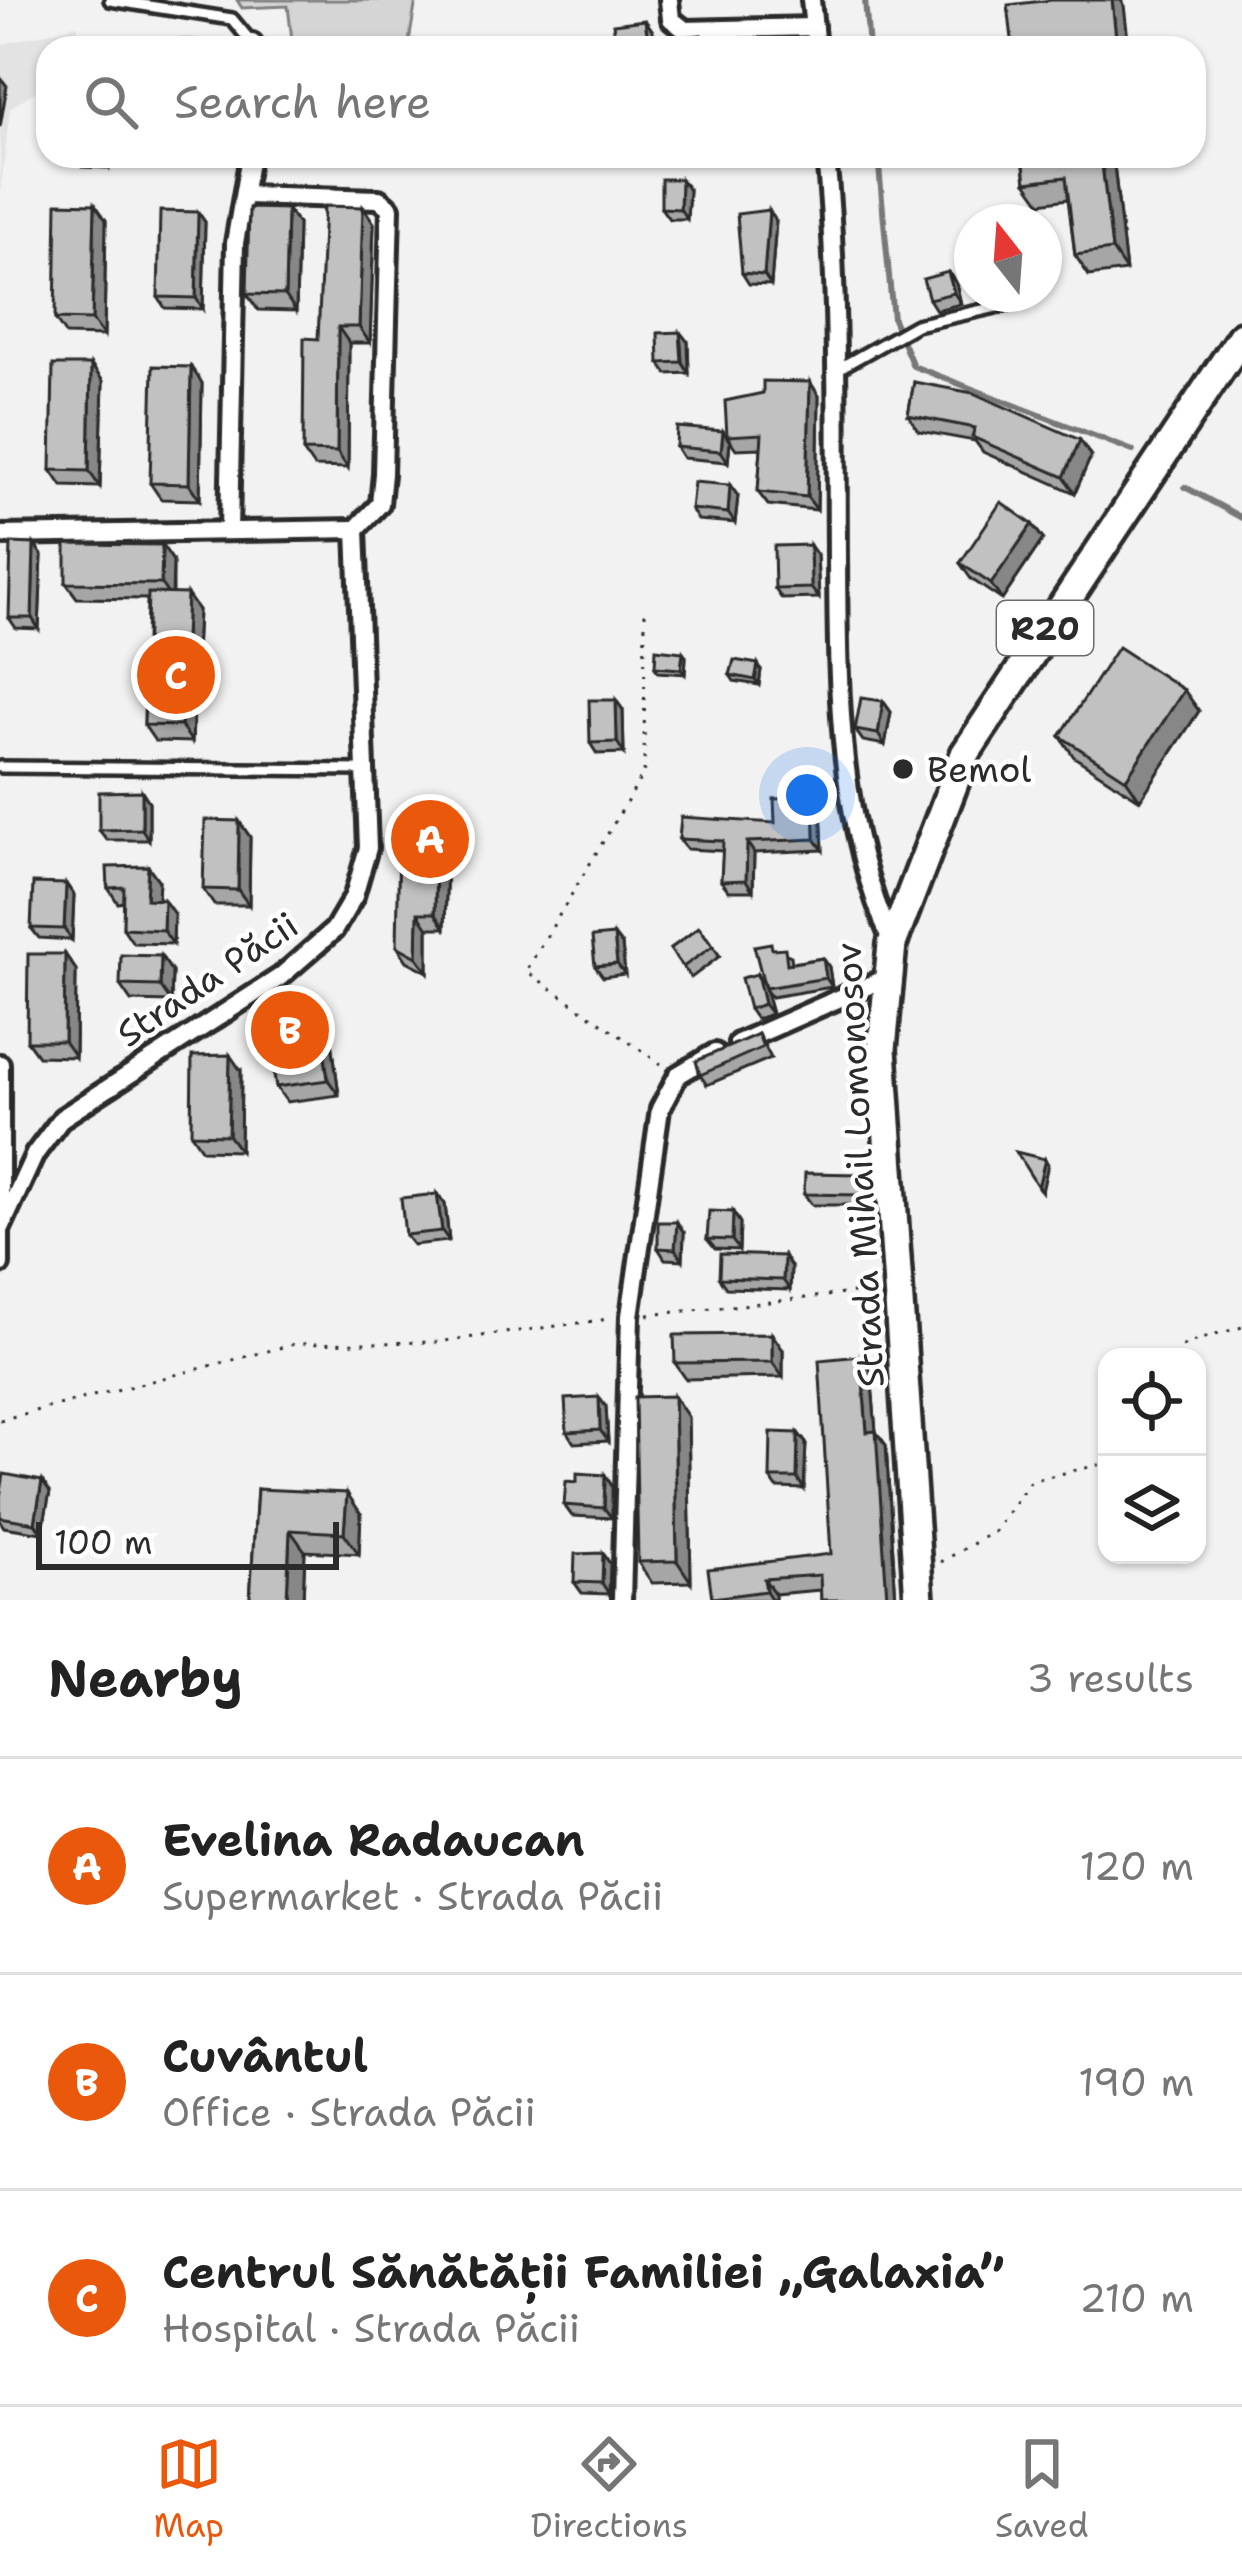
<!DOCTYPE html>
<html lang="en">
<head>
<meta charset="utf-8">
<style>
	body { margin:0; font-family:"Shantell Sans",sans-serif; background:#f2f2f2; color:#222 }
	.controls { position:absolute; right:36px; bottom:36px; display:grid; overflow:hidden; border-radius:24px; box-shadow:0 3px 9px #0004 }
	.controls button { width:108px; height:108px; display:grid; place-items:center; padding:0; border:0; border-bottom:3px solid #e0e0e0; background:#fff; color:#222; font:60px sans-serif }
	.compass { position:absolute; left:954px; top:204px; width:108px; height:108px; border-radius:50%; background:#fff; box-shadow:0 3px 9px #0004; rotate:343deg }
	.scale { position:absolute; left:36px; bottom:30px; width:303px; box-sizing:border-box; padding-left:12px; border:6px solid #2b2b2b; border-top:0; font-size:33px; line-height:42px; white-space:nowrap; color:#2b2b2b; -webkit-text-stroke:9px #fff; paint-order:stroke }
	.you { position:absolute; left:807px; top:795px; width:42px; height:42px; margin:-30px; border:9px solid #fff; border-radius:50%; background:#1a73e8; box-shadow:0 0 0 18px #1a73e833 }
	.badge { display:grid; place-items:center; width:78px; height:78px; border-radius:50%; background:#ea580c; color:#fff; font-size:39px; font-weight:700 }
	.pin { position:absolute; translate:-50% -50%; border:6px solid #fff; box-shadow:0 3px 12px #0006 }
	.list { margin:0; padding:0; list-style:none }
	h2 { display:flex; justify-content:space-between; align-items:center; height:156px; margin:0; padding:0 48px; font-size:51px }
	h2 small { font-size:39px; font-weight:400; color:#767676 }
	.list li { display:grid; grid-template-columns:78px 1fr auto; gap:36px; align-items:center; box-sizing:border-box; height:216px; padding:0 48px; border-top:3px solid #e0e0e0 }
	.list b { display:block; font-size:45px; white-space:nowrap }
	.list p { margin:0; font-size:39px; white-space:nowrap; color:#767676 }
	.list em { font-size:39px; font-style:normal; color:#767676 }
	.icon { flex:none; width:66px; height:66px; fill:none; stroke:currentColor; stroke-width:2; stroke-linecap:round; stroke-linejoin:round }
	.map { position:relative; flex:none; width:1242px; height:1600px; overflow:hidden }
	.search { position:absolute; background:#fff; box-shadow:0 3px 9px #0004; left:36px; right:36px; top:36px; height:132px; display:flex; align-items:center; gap:30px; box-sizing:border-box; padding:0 42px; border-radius:36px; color:#767676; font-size:45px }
	.sheet { height:804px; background:#fff }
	nav { display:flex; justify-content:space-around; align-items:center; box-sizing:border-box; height:168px; border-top:3px solid #e0e0e0; background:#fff; font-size:33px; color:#767676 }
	nav a { display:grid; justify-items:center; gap:6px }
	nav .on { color:#ea580c }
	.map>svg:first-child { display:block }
	.built { fill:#e3e3e3 }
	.green { fill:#d5d5d5; stroke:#808080; stroke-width:3 }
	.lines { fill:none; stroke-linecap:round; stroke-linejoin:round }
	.stream { stroke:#787878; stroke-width:6 }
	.service-casing { stroke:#2b2b2b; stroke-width:18 }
	.minor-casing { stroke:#2b2b2b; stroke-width:26 }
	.primary-casing { stroke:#2b2b2b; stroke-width:36 }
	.path { stroke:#2b2b2b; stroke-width:3; stroke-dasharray:3 9; stroke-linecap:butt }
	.service { stroke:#fff; stroke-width:9 }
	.minor { stroke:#fff; stroke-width:16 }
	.primary { stroke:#fff; stroke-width:27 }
	.wall { fill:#a6a6a6; stroke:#2b2b2b; stroke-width:3 }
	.shaded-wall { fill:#878787; stroke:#2b2b2b; stroke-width:3 }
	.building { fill:#c1c1c1; stroke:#2b2b2b; stroke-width:3 }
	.poi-dot { fill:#2b2b2b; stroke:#fff; stroke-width:4.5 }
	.labels { text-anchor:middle; stroke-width:9; stroke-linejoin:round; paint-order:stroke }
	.shield { fill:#fff; stroke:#6b6b6b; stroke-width:3 }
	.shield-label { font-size:33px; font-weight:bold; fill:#2b2b2b }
	.poi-label { font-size:36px; fill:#2b2b2b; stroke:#fff; text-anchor:start }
	.street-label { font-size:36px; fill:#2b2b2b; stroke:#fff }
</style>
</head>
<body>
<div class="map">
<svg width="1242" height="1600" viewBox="0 0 1242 1600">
	<rect width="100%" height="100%" fill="#f2f2f2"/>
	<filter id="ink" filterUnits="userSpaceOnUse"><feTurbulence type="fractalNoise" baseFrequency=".00833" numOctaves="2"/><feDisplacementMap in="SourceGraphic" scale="24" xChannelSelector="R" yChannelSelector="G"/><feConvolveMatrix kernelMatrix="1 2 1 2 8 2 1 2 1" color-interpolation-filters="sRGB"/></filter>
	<g filter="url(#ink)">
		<!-- built -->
		<path class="built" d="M77 25 82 48H48V83L10 108 0 198V45Z"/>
		<!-- green -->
		<path class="green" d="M237 0H416L408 48H313L292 40 288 6 242 8Z"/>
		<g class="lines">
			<!-- stream -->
			<g class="stream">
				<path d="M865 0 869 48"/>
				<path d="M878 156 893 319 913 366 1133 451"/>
				<path d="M1185 487 1242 518"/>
			</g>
			<!-- service casing -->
			<g class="service-casing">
				<g id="service">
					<path d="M110 0 232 19 252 43"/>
					<path d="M836 370 916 325 1014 303"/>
					<path d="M0 767 365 770"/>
				</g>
			</g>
			<!-- minor casing -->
			<g class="minor-casing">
				<g id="minor">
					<path d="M669 0 671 19 685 30 814 27"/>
					<path d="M811 0 816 48"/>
					<path d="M252 48V43"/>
					<path d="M826 156C839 289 836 424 837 558 838 692 837 817 892 943"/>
					<path d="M246 195 379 199 390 208 383 474 380 504 356 529"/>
					<path d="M229 530 235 243 250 156"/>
					<path d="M0 535 356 529 368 848 354 896 334 930 280 977 62 1118 35 1154 1 1228"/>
					<path d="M738 1043 888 977"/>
					<path d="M0 1064V1264"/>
					<path d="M622 1600 630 1316 660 1109 678 1075 715 1053"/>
				</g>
			</g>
			<!-- primary casing -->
			<g class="primary-casing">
				<path id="primary" d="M919 1600 882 1049 892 944 965 754 1242 336"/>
			</g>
			<!-- path -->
			<g class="path">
				<path d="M645 613 644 773 526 971 661 1064"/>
				<path d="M648 1315 871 1291"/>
				<path d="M1176 1357 1185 1344 1242 1327"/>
				<path d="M0 1420 295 1344 437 1342 609 1319"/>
				<path d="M941 1562 995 1531 1030 1481 1107 1463"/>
			</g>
			<!-- service -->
			<use href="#service" class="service"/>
			<!-- minor -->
			<use href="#minor" class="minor"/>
			<!-- primary -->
			<use href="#primary" class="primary"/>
		</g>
		<!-- wall -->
		<g class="wall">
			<path d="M74 156H110L109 168 82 167Z"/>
			<path d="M1023 156H1113L1126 271 1089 276 1075 255 1068 199 1041 203 1026 182Z"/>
			<path d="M689 190 687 219H669L661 208Z"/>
			<path d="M287 209 298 224 296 311 258 310 247 294Z"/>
			<path d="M198 212 205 222 203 309 165 308 158 297Z"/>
			<path d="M106 220 104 336 66 335 55 319Z"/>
			<path d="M776 221 771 285 749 284 742 273Z"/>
			<path d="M374 223 370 343H349L348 468 314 467 303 451 318 339Z"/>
			<path d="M948 272 956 283 961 304 936 310 929 299Z"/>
			<path d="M688 342 689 373 667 374 659 363Z"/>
			<path d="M103 381 100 487 62 486 51 470Z"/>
			<path d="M810 382 819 396 817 510 768 505 758 492 761 448 736 449 727 436Z"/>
			<path d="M914 382 1091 456 1075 493 983 452 975 441 919 431 908 415Z"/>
			<path d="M202 383 200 500 161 499 150 483Z"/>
			<path d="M730 442 728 462 683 458 676 447Z"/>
			<path d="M738 496 735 523 698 520 691 509Z"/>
			<path d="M1032 524 1043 539 1002 600 971 579 960 563Z"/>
			<path d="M162 545 173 561V594L198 610 192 742 155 741 144 725 147 599 77 598 66 583Z"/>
			<path d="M42 555 39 629 16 628 9 618Z"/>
			<path d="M817 555 819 598 782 599 775 589Z"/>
			<path d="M686 657 685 674 658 672 655 667Z"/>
			<path d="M761 670 759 685 734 681 730 675Z"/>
			<path d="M1184 690 1199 711 1140 800 1074 757 1060 736Z"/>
			<path d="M616 700 623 710 624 753 597 754 590 743Z"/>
			<path d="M883 701 891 712 885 745 863 741 855 730Z"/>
			<path d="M142 791 149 802V840H107L99 830Z"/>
			<path d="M821 808 823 850 754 853 753 891H729L721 881 723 851 687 849 679 839 775 823Z"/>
			<path d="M239 821 250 837 249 905H214L203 889Z"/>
			<path d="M447 855 445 928H428V972L407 961 397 946Z"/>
			<path d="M159 881 158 899 174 914 173 944 133 943 123 928 124 902 118 903 108 888Z"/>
			<path d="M66 884 74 895 72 940 39 938 31 928Z"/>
			<path d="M699 927 720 956 691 978 670 949Z"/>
			<path d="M622 945 625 974 603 977 595 966Z"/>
			<path d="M775 949 791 956 792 963 823 958 829 967 832 987 771 997 765 989 772 1014 756 1019 749 1009 757 974 764 984Z"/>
			<path d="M65 954 76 970 75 1057 38 1056 27 1041Z"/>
			<path d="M161 956 172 972 171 1002 131 1001 120 985Z"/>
			<path d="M328 1011 339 1095 287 1102 276 1087Z"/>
			<path d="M758 1034 771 1058 707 1085 700 1075Z"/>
			<path d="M241 1071 240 1151 202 1150 191 1134Z"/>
			<path d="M868 1184 869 1205H812L804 1194Z"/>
			<path d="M437 1194 445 1204 449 1241 413 1245 405 1235Z"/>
			<path d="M733 1212 740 1223 739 1250 715 1249 707 1239Z"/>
			<path d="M684 1233 683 1260 665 1259 658 1248Z"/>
			<path d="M791 1267 790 1290 726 1288 719 1278Z"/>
			<path d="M783 1350V1377L686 1379 675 1363Z"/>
			<path d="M861 1356 871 1371 876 1432 886 1445 896 1600H821V1590L775 1594V1600H713L712 1598 831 1554Z"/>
			<path d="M606 1407 608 1441 574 1443 567 1432Z"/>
			<path d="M688 1417 691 1582 652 1583 638 1562Z"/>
			<path d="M798 1433 806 1443 804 1489 777 1488 770 1478Z"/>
			<path d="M605 1475 612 1486V1518L572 1516 564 1505Z"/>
			<path d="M42 1481 50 1492 42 1533 4 1527 0 1521V1497Z"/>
			<path d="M257 1489 361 1514 359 1554 305 1551 303 1600H250Z"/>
			<path d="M603 1553 610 1564 609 1594 582 1593 574 1582Z"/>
		</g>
		<!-- shaded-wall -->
		<g class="shaded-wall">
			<path d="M1112 0H1121L1124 5 1129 48H1117Z"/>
			<path d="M645 20 653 31 655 48H649Z"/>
			<path d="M0 77 7 86 0 127Z"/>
			<path d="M102 156H110L109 168 102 157Z"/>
			<path d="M1101 156H1113L1126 271 1112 250Z"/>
			<path d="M681 179 689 190 687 219 680 209Z"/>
			<path d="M95 204 106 220 104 336 92 320Z"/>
			<path d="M363 207 374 223 370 343 359 327Z"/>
			<path d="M287 209 298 224 296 311 285 295Z"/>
			<path d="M769 210 776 221 771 285 764 275Z"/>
			<path d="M198 212 205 222 203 309 196 298Z"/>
			<path d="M948 272 956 283 961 304 954 293Z"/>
			<path d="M338 327 349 343 348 468 337 452Z"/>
			<path d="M680 332 688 342 689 373 682 362Z"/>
			<path d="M91 365 103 381 100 487 89 471Z"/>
			<path d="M191 367 202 383 200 500 189 484Z"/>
			<path d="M810 382 819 396 817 510 807 497Z"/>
			<path d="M723 431 730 442 728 462 721 451Z"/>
			<path d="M1080 440 1091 456 1075 493 1064 477Z"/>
			<path d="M730 485 738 496 735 523 728 513Z"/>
			<path d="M1032 524 1043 539 1002 600 991 584Z"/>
			<path d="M34 544 42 555 39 629 32 618Z"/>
			<path d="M162 545 173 561 172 600 161 584Z"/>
			<path d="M810 545 817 555 819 598 811 588Z"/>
			<path d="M187 594 198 610 192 742 181 726Z"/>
			<path d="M683 652 686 657 685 674 681 669Z"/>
			<path d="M758 664 761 670 759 685 755 680Z"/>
			<path d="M1184 690 1199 711 1140 800 1126 779Z"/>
			<path d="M616 700 623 710 624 753 617 742Z"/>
			<path d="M883 701 891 712 885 745 878 734Z"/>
			<path d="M142 791 149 802V840L142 829Z"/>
			<path d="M814 797 821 808 823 850 815 839Z"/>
			<path d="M239 821 250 837 249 905 238 890Z"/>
			<path d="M436 840 447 855 445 928 435 913Z"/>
			<path d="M747 842 754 853 753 891 746 880Z"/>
			<path d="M148 866 159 881 157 914 146 899Z"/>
			<path d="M66 884 74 895 72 940 64 929Z"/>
			<path d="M164 900 174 914 173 944 163 930Z"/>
			<path d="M418 913 428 928V972L417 957Z"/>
			<path d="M614 935 622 945 625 974 617 964Z"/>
			<path d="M65 954 76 970 75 1057 64 1041Z"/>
			<path d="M161 956 172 972 171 1002 160 986Z"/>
			<path d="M823 958 829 967 832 987 826 978Z"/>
			<path d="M757 974 764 985 772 1014 764 1004Z"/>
			<path d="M317 996 328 1011 339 1095 328 1080Z"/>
			<path d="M230 1055 241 1071 240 1151 228 1135Z"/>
			<path d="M1045 1159 1048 1164 1042 1192 1038 1187Z"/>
			<path d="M860 1174 868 1184 869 1205 861 1195Z"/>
			<path d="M437 1194 445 1204 449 1241 442 1231Z"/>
			<path d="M733 1212 740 1223 739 1250 732 1240Z"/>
			<path d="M677 1222 684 1233 683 1260 675 1249Z"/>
			<path d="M784 1256 791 1267 790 1290 783 1280Z"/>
			<path d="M772 1334 783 1350V1377L772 1362Z"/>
			<path d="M861 1356 871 1371 876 1432 886 1445 896 1600H888L887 1598 867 1432Z"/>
			<path d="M674 1396 688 1417 691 1582 677 1561Z"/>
			<path d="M599 1397 606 1407 608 1441 600 1430Z"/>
			<path d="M798 1433 806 1443 804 1489 797 1478Z"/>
			<path d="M605 1475 612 1486V1518L604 1508Z"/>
			<path d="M42 1481 50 1492 42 1533 35 1523Z"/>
			<path d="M347 1493 361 1514 359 1554 344 1533Z"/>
			<path d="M290 1530 305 1551 303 1600H287Z"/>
			<path d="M603 1553 610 1564 609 1594 602 1583Z"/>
			<path d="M764 1579 775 1594V1600H772L766 1591Z"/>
		</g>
		<!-- building -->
		<g class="building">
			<path d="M1051 0H1112L1117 48H1013L1008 5Z"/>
			<path d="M645 20 649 48H625L624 42 616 43 613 24Z"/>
			<path d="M701 35 702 48H682L681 37Z"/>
			<path d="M164 40H193V48H162Z"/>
			<path d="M1023 156H1101L1112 250 1075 255 1066 177 1026 182Z"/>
			<path d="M661 179H681L680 209 661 208Z"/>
			<path d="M57 203 95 204 92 320 55 319Z"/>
			<path d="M324 206 363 207 359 327H338L337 452 303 451 304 338 318 339Z"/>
			<path d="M249 208 287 209 285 295 247 294Z"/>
			<path d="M769 210 764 275 742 273 737 214Z"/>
			<path d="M160 211 198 212 196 298 158 297Z"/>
			<path d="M948 272 954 293 929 299 923 279Z"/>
			<path d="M680 332 682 362 659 363 658 333Z"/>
			<path d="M53 365H91L89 471 51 470Z"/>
			<path d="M153 366 191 367 189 484 150 483Z"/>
			<path d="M763 381 810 382 807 497 758 492 762 434 727 436 725 401 763 393Z"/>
			<path d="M914 382 973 393 1080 440 1064 477 972 437 975 428 908 415Z"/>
			<path d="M677 427 723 431 721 451 676 447Z"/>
			<path d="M694 482 730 485 728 513 691 509Z"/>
			<path d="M1001 502 1032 524 991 584 960 563Z"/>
			<path d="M11 543 34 544 32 618H9Z"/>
			<path d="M66 544 162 545 161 584 66 583Z"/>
			<path d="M810 545 811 588 775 589 774 546Z"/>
			<path d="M148 593 187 594 181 726 144 725Z"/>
			<path d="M1118 647 1184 690 1126 779 1060 736Z"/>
			<path d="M656 649 683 652 681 669 655 667Z"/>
			<path d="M734 660 758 664 755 680 730 675Z"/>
			<path d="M861 698 883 701 878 734 855 730Z"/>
			<path d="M589 700H616L617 742 590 743Z"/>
			<path d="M142 791V829L99 830V792Z"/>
			<path d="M814 797 815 839 747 842 746 880 721 881 723 841 679 839 681 817 775 823 774 799Z"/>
			<path d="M205 820 239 821 238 890 203 889Z"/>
			<path d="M399 840H436L435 913H418L417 957 397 946Z"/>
			<path d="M148 866 146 899 164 900 163 930 123 928 124 887 108 888 107 867Z"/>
			<path d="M33 883 66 884 64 929 31 928Z"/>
			<path d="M699 927 713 946 683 967 670 949Z"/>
			<path d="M614 935 617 964 595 966 592 937Z"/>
			<path d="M771 943 772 949 785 948 787 964 823 958 826 978 765 988 754 946Z"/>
			<path d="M28 954H65L64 1041H27Z"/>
			<path d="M121 955 161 956 160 986 120 985Z"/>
			<path d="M757 974 764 1004 749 1009 741 978Z"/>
			<path d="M317 996 328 1080 276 1087 263 1004Z"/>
			<path d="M758 1034 763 1047 700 1075 696 1061Z"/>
			<path d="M230 1055 228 1135 191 1134 192 1056Z"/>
			<path d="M1016 1152 1045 1159 1038 1187Z"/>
			<path d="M805 1173 860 1174 861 1195 804 1194Z"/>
			<path d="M437 1194 442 1231 405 1235 401 1198Z"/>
			<path d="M709 1211 733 1212 732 1240 707 1239Z"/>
			<path d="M658 1222H677L675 1249 658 1248Z"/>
			<path d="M720 1254 784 1256 783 1280 719 1278Z"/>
			<path d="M772 1334V1362L675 1363 674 1335Z"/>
			<path d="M861 1356 867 1432 876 1431 887 1598H880V1600H821L820 1575 764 1579 766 1591 712 1598 708 1569 831 1554 819 1360Z"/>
			<path d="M674 1396 677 1561 638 1562 635 1397Z"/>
			<path d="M599 1397 600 1430 567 1432 565 1399Z"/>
			<path d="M771 1432 798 1433 797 1478H770Z"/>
			<path d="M577 1473 605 1475 604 1508 564 1505 566 1481 577 1482Z"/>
			<path d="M4 1474 42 1481 35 1523 0 1517V1497Z"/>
			<path d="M257 1489 347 1493 344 1533 290 1530 287 1600H250Z"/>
			<path d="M603 1553 602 1583 574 1582 575 1554Z"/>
		</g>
	</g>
	<!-- markers -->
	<circle class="poi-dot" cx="903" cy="769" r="12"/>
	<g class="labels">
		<!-- shield labels -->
		<rect class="shield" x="997" y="601" width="96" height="54" rx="9"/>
		<g class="shield-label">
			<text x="1045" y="640">R20</text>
		</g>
		<!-- poi labels -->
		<g class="poi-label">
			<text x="927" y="782">Bemol</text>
		</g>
		<!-- street labels -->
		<g class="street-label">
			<text transform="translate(207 979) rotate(-34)" y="13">Strada Păcii</text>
			<text transform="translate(859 1165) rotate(-93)" y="13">Strada Mihail Lomonosov</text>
		</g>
	</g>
</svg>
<div class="controls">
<button><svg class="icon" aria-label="locate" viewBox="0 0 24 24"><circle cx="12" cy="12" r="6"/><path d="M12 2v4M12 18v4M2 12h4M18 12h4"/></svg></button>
<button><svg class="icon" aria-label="layers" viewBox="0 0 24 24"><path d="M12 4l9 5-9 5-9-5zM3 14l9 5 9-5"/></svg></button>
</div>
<svg class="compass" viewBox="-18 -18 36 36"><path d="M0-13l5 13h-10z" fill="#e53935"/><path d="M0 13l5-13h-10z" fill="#767676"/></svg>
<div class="scale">100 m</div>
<div class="you"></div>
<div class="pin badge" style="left:430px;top:839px">A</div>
<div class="pin badge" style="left:290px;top:1030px">B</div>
<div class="pin badge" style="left:176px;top:675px">C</div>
<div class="search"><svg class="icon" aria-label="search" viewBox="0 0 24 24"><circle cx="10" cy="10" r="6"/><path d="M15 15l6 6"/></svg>Search here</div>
</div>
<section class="sheet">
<h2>Nearby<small>3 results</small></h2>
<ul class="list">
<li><span class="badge">A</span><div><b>Evelina Radaucan</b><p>Supermarket · Strada Păcii</p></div><em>120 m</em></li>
<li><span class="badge">B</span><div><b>Cuvântul</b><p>Office · Strada Păcii</p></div><em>190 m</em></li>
<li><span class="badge">C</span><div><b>Centrul Sănătății Familiei „Galaxia”</b><p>Hospital · Strada Păcii</p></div><em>210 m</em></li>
</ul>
</section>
<nav>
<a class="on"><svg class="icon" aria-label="map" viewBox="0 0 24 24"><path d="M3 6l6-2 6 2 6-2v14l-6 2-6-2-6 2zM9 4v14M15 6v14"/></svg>Map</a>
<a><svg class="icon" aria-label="directions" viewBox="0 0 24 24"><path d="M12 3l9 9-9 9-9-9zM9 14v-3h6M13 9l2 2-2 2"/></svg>Directions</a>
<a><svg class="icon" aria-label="saved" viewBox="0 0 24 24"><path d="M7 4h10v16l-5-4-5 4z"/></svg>Saved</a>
</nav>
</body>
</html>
